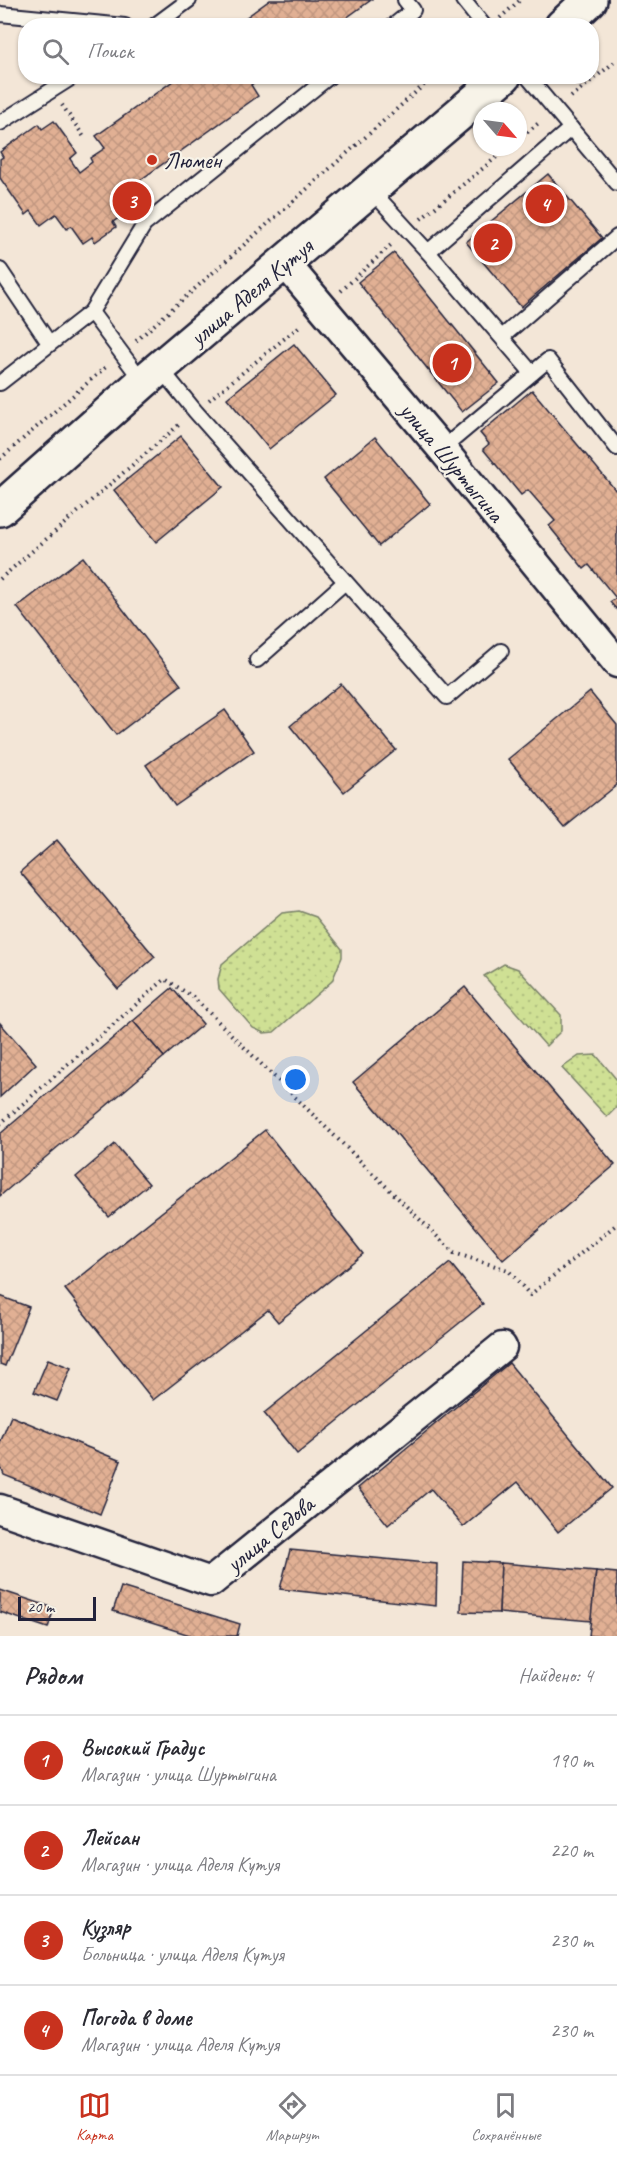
<!DOCTYPE html>
<html lang="ru">
<head>
<meta charset="utf-8">
<style>
	body { margin:0; font-family:Caveat,sans-serif; background:#f2f2f3; color:#2b2b33 }
	.compass { position:absolute; left:473px; top:102px; width:54px; height:54px; border-radius:50%; background:#fff; box-shadow:0 2px 4px #0004; rotate:118deg }
	.scale { position:absolute; left:18px; bottom:15px; width:78px; box-sizing:border-box; padding-left:6px; border:3px solid #22223b; border-top:0; font-size:16px; line-height:21px; white-space:nowrap; color:#22223b; -webkit-text-stroke:4px #f7f3e8; paint-order:stroke }
	.you { position:absolute; left:296px; top:1080px; width:21px; height:21px; margin:-15px; border:4px solid #fff; border-radius:50%; background:#1a73e8; box-shadow:0 0 0 9px #1a73e833 }
	.badge { display:grid; place-items:center; width:39px; height:39px; border-radius:50%; background:#c8321e; color:#fff; font-size:20px; font-weight:700 }
	.pin { position:absolute; translate:-50% -50%; border:3px solid #fff; box-shadow:0 2px 6px #0006 }
	.list { margin:0; padding:0; list-style:none }
	h2 { display:flex; justify-content:space-between; align-items:center; height:78px; margin:0; padding:0 24px; font-size:26px }
	h2 small { font-size:20px; font-weight:400; color:#7c7c81 }
	.list li { display:grid; grid-template-columns:39px 1fr auto; gap:18px; align-items:center; box-sizing:border-box; height:90px; padding:0 24px; border-top:2px solid #e1e1e2 }
	.list b { display:block; font-size:22px; white-space:nowrap }
	.list p { margin:0; font-size:20px; white-space:nowrap; color:#7c7c81 }
	.list em { font-size:20px; font-style:normal; color:#7c7c81 }
	.icon { flex:none; width:33px; height:33px; fill:none; stroke:currentColor; stroke-width:2; stroke-linecap:round; stroke-linejoin:round }
	.map { position:relative; flex:none; width:617px; height:1636px; overflow:hidden }
	.search { position:absolute; background:#fff; box-shadow:0 2px 4px #0004; left:18px; right:18px; top:18px; height:66px; display:flex; align-items:center; gap:15px; box-sizing:border-box; padding:0 21px; border-radius:24px; color:#7c7c81; font-size:22px }
	.sheet { height:438px; background:#fff }
	nav { display:flex; justify-content:space-around; align-items:center; box-sizing:border-box; height:84px; border-top:2px solid #e1e1e2; background:#fff; font-size:16px; color:#7c7c81 }
	nav a { display:grid; justify-items:center; gap:3px }
	nav .on { color:#c8321e }
	.map>svg:first-child { display:block }
	.grass { fill:url(#grass-dots); stroke:#788168; stroke-width:1.5 }
	.building { fill:url(#building-cross-hatch); stroke:#22223b; stroke-width:1.5 }
	.lines { fill:none; stroke-linecap:round; stroke-linejoin:round }
	.service-casing { stroke:#22223b; stroke-width:18 }
	.minor-casing { stroke:#22223b; stroke-width:33 }
	.secondary-casing { stroke:#22223b; stroke-width:38 }
	.path { stroke:#22223b; stroke-width:4; stroke-dasharray:1.5 4.5; stroke-linecap:butt }
	.service { stroke:#f7f3e8; stroke-width:14 }
	.minor { stroke:#f7f3e8; stroke-width:28 }
	.secondary { stroke:#f7f3e8; stroke-width:33 }
	.poi-dot { fill:#c8321e; stroke:#f7f3e8; stroke-width:2 }
	.labels { text-anchor:middle; stroke-width:4.5; stroke-linejoin:round; paint-order:stroke }
	.poi-label { font-size:24px; fill:#22223b; stroke:#f7f3e8; text-anchor:start }
	.street-label { font-size:24px; fill:#22223b; stroke:#f7f3e8 }
</style>
</head>
<body>
<div class="map">
<svg width="617" height="1636" viewBox="0 0 617 1636">
	<defs>
		<pattern id="grass-dots" width="8" height="8" patternUnits="userSpaceOnUse" patternTransform="scale(1.5)"><rect width="8" height="8" fill="#cfe094"/><path d="M2 2h.1M6 6h.1" fill="none" stroke="#b1c080" stroke-width="1.8" stroke-linecap="round"/></pattern>
		<pattern id="building-cross-hatch" width="8" height="8" patternUnits="userSpaceOnUse" patternTransform="scale(1.5)"><rect width="8" height="8" fill="#e1b094"/><path d="M0 0l8 8M0 8l8-8" fill="none" stroke="#c19780"/></pattern>
	</defs>
	<rect width="100%" height="100%" fill="#f3e6d7"/>
	<filter id="ink" filterUnits="userSpaceOnUse"><feTurbulence type="fractalNoise" baseFrequency=".0167" numOctaves="2"/><feDisplacementMap in="SourceGraphic" scale="12" xChannelSelector="R" yChannelSelector="G"/><feConvolveMatrix kernelMatrix="1 2 1 2 8 2 1 2 1" color-interpolation-filters="sRGB"/></filter>
	<g filter="url(#ink)">
		<!-- grass -->
		<g class="grass">
			<path d="M299 911 316 917 342 949V957L332 981 274 1032 264 1033 253 1028 219 989 218 979 222 964 282 913Z"/>
			<path d="M504 964 518 969 561 1015V1031L546 1046 484 976Z"/>
			<path d="M596 1055 617 1080V1107L607 1117 562 1068 579 1056Z"/>
		</g>
		<!-- building -->
		<g class="building">
			<path d="M270 0H371L335 26H234Z"/>
			<path d="M180 76H262L251 85 258 96 132 186 143 201 113 222 116 227 95 242 92 237 83 243 71 226 67 229 56 214 41 225 31 211 26 215 0 178V159L3 157 0 152 39 124 42 129 54 121 77 153 70 159 79 172 92 162 90 158 105 148 96 136Z"/>
			<path d="M548 174 602 238 521 307 466 242Z"/>
			<path d="M394 253 499 383 462 412 358 282Z"/>
			<path d="M294 344 336 395 269 449 227 398Z"/>
			<path d="M532 390 617 492V610L610 602 616 598 589 565 584 569 549 526 555 521 528 490 521 495 483 449 489 444 480 433Z"/>
			<path d="M181 436 223 487 156 542 114 490Z"/>
			<path d="M375 437 430 504 379 546 324 479Z"/>
			<path d="M83 557 181 685 116 735 17 607Z"/>
			<path d="M341 684 396 750 344 792 290 726Z"/>
			<path d="M590 692 617 725V785L565 827 508 759Z"/>
			<path d="M225 710 254 751 175 806 146 765Z"/>
			<path d="M57 840 155 957 118 989 20 872Z"/>
			<path d="M465 987 615 1165 503 1260 353 1082Z"/>
			<path d="M172 988 203 1024 164 1057 133 1021Z"/>
			<path d="M133 1021 164 1057 0 1196V1134Z"/>
			<path d="M0 1023 36 1064 0 1097Z"/>
			<path d="M265 1130 363 1254 278 1322 268 1310 153 1400 65 1289Z"/>
			<path d="M115 1144 149 1184 109 1217 76 1177Z"/>
			<path d="M450 1263 483 1304 297 1454 264 1413Z"/>
			<path d="M0 1296 29 1307 5 1366 0 1364Z"/>
			<path d="M48 1359 71 1368 57 1401 34 1392Z"/>
			<path d="M509 1363 612 1488 558 1532 518 1482 463 1527 431 1489 388 1525 358 1488Z"/>
			<path d="M11 1416 121 1461 100 1514 4 1475 0 1465V1443Z"/>
			<path d="M290 1550 437 1564 436 1606 280 1589Z"/>
			<path d="M463 1561 501 1563 499 1613 461 1612Z"/>
			<path d="M501 1563 596 1571 591 1621 499 1613Z"/>
			<path d="M596 1571 617 1573V1636H589Z"/>
			<path d="M121 1587 240 1624 237 1636H193L113 1611Z"/>
			<path d="M0 1590 54 1608 48 1628 0 1612Z"/>
		</g>
		<g class="lines">
			<!-- service casing -->
			<g class="service-casing">
				<g id="service">
					<path d="M463 0 484 26"/>
					<path d="M0 14 125 26"/>
					<path d="M154 26 189 0"/>
					<path d="M393 26 413 10 405 0"/>
					<path d="M527 76 617 183"/>
					<path d="M0 123 74 76"/>
					<path d="M371 190 428 252 571 128"/>
					<path d="M428 252 532 373"/>
					<path d="M0 270 49 343"/>
					<path d="M91 312 143 382"/>
					<path d="M502 337 617 237"/>
					<path d="M160 368 195 411 447 697 501 651"/>
					<path d="M0 383 91 312 144 225 330 76"/>
					<path d="M442 449 548 360 617 448"/>
					<path d="M257 660 345 582"/>
				</g>
			</g>
			<!-- minor casing -->
			<g class="minor-casing">
				<g id="minor">
					<path d="M285 263 442 449 617 663"/>
					<path d="M0 1509 211 1582 502 1347"/>
				</g>
			</g>
			<!-- secondary casing -->
			<g class="secondary-casing">
				<g id="secondary">
					<path d="M562 26 590 0"/>
					<path d="M0 509 143 382 504 76"/>
				</g>
			</g>
			<!-- path -->
			<g class="path">
				<path d="M500 18 520 0"/>
				<path d="M571 97 617 60"/>
				<path d="M62 105 84 137"/>
				<path d="M518 140 541 121"/>
				<path d="M421 219 509 147"/>
				<path d="M341 291 393 243"/>
				<path d="M136 341 434 76"/>
				<path d="M209 400 301 325"/>
				<path d="M0 459 108 365"/>
				<path d="M0 579 180 424"/>
				<path d="M0 1124 165 979 193 997 454 1253 508 1270 530 1295 617 1224"/>
			</g>
			<!-- service -->
			<use href="#service" class="service"/>
			<!-- minor -->
			<use href="#minor" class="minor"/>
			<!-- secondary -->
			<use href="#secondary" class="secondary"/>
		</g>
	</g>
	<!-- markers -->
	<circle class="poi-dot" cx="152" cy="160" r="6"/>
	<g class="labels">
		<!-- poi labels -->
		<g class="poi-label">
			<text x="164" y="168">Люмен</text>
		</g>
		<!-- street labels -->
		<g class="street-label">
			<text transform="translate(251 292) rotate(-40)" y="8">улица Аделя Кутуя</text>
			<text transform="translate(452 462) rotate(50)" y="8">улица Шуртыгина</text>
			<text transform="translate(270 1534) rotate(-39)" y="8">улица Седова</text>
		</g>
	</g>
</svg>
<svg class="compass" viewBox="-18 -18 36 36"><path d="M0-13l5 13h-10z" fill="#e53935"/><path d="M0 13l5-13h-10z" fill="#7c7c81"/></svg>
<div class="scale">20 m</div>
<div class="you"></div>
<div class="pin badge" style="left:452px;top:363px">1</div>
<div class="pin badge" style="left:493px;top:243px">2</div>
<div class="pin badge" style="left:132px;top:201px">3</div>
<div class="pin badge" style="left:545px;top:204px">4</div>
<div class="search"><svg class="icon" aria-label="search" viewBox="0 0 24 24"><circle cx="10" cy="10" r="6"/><path d="M15 15l6 6"/></svg>Поиск</div>
</div>
<section class="sheet">
<h2>Рядом<small>Найдено: 4</small></h2>
<ul class="list">
<li><span class="badge">1</span><div><b>Высокий Градус</b><p>Магазин · улица Шуртыгина</p></div><em>190 m</em></li>
<li><span class="badge">2</span><div><b>Лейсан</b><p>Магазин · улица Аделя Кутуя</p></div><em>220 m</em></li>
<li><span class="badge">3</span><div><b>Кузляр</b><p>Больница · улица Аделя Кутуя</p></div><em>230 m</em></li>
<li><span class="badge">4</span><div><b>Погода в доме</b><p>Магазин · улица Аделя Кутуя</p></div><em>230 m</em></li>
</ul>
</section>
<nav>
<a class="on"><svg class="icon" aria-label="map" viewBox="0 0 24 24"><path d="M3 6l6-2 6 2 6-2v14l-6 2-6-2-6 2zM9 4v14M15 6v14"/></svg>Карта</a>
<a><svg class="icon" aria-label="directions" viewBox="0 0 24 24"><path d="M12 3l9 9-9 9-9-9zM9 14v-3h6M13 9l2 2-2 2"/></svg>Маршрут</a>
<a><svg class="icon" aria-label="saved" viewBox="0 0 24 24"><path d="M7 4h10v16l-5-4-5 4z"/></svg>Сохранённые</a>
</nav>
</body>
</html>
